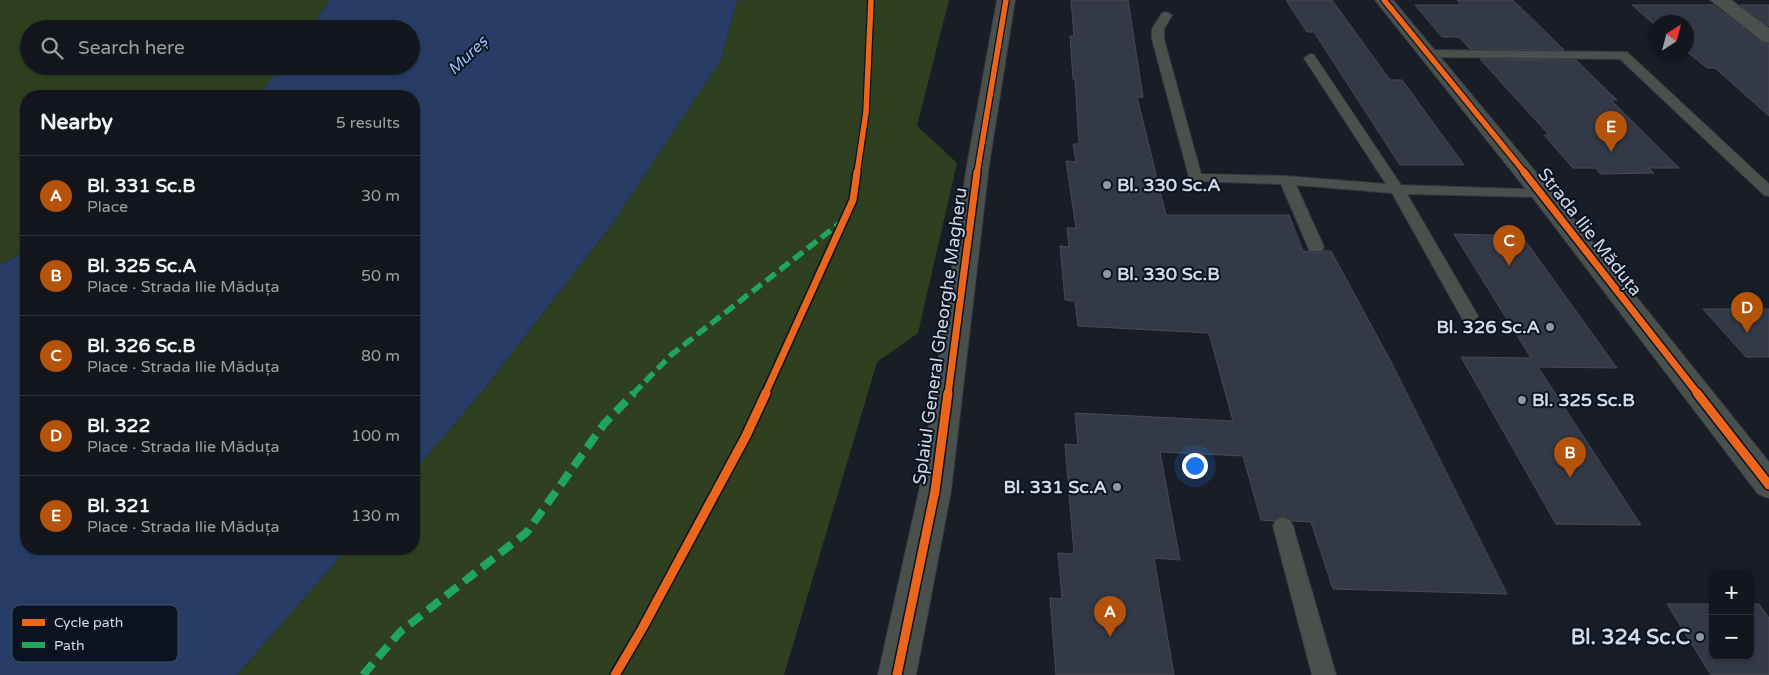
<!DOCTYPE html>
<html lang="en">
<head>
<meta charset="utf-8">
<style>
	body { margin:0; font-family:"Varela Round",sans-serif; background:#1c1f25; color:#f1f3f6 }
	.controls { position:absolute; right:15px; bottom:15px; display:grid; overflow:hidden; border-radius:10px; box-shadow:0 1px 4px #0004 }
	.controls button { width:45px; height:45px; display:grid; place-items:center; padding:0; border:0; border-bottom:1px solid #32353b; background:#13161c; color:#f1f3f6; font:25px sans-serif }
	.compass { position:absolute; left:1649px; top:15px; width:45px; height:45px; border-radius:50%; background:#13161c; box-shadow:0 1px 4px #0004; rotate:36deg }
	.you { position:absolute; left:1194px; top:465px; width:18px; height:18px; margin:-12px; border:4px solid #fff; border-radius:50%; background:#1a73e8; box-shadow:0 0 0 8px #1a73e833 }
	.badge { display:grid; place-items:center; width:32px; height:32px; border-radius:50%; background:#b45309; color:#fff; font-size:16px; font-weight:700 }
	.pin { position:absolute; translate:-50% -41px; filter:drop-shadow(0 1px 2px #0008) }
	.pin::after { content:''; position:absolute; top:26px; width:18px; height:15px; background:inherit; clip-path:polygon(0 0,100% 0,50% 100%) }
	.list { margin:0; padding:0; list-style:none }
	h2 { display:flex; justify-content:space-between; align-items:center; height:65px; margin:0; padding:0 20px; font-size:21px }
	h2 small { font-size:16px; font-weight:400; color:#9d9fa3 }
	.list li { display:grid; grid-template-columns:32px 1fr auto; gap:15px; align-items:center; box-sizing:border-box; height:80px; padding:0 20px; border-top:1px solid #32353b }
	.list b { display:block; font-size:19px; white-space:nowrap }
	.list p { margin:0; font-size:16px; white-space:nowrap; color:#9d9fa3 }
	.list em { font-size:16px; font-style:normal; color:#9d9fa3 }
	.icon { flex:none; width:28px; height:28px; fill:none; stroke:currentColor; stroke-width:2; stroke-linecap:round; stroke-linejoin:round }
	.map { position:relative; flex:none; width:1769px; height:675px; overflow:hidden }
	.search { position:absolute; background:#13161c; box-shadow:0 1px 4px #0004; left:20px; top:20px; width:400px; height:55px; display:flex; align-items:center; gap:12px; box-sizing:border-box; padding:0 18px; border-radius:28px; color:#9d9fa3; font-size:19px }
	.panel { position:absolute; background:#13161c; box-shadow:0 1px 4px #0004; left:20px; top:90px; width:400px; height:465px; border-radius:20px }
	.map>svg:first-child { display:block }
	.green { fill:#2f4020 }
	.water { fill:#273d66 }
	.building { fill:#333946; stroke:#464a52 }
	.lines { fill:none; stroke-linecap:round; stroke-linejoin:round }
	.service-casing { stroke:#343840; stroke-width:2 }
	.minor-casing { stroke:#343840; stroke-width:2 }
	.service { fill:#4a504c; fill-rule:evenodd }
	.minor { fill:#4a504c; fill-rule:evenodd }
	.quiet-far1 { stroke:#20a55d; stroke-width:5.5; stroke-dasharray:12 5.5; stroke-linecap:butt }
	.quiet { stroke:#20a55d; stroke-width:8; stroke-dasharray:15 8; stroke-linecap:butt }
	.cycleway-far2-casing { stroke:#0a1322; stroke-width:8 }
	.cycleway-far1-casing { stroke:#0a1322; stroke-width:10 }
	.cycleway-casing { stroke:#0a1322; stroke-width:12 }
	.cycleway-far2 { stroke:#eb651d; stroke-width:5.5 }
	.cycleway-far1 { stroke:#eb651d; stroke-width:7 }
	.cycleway { stroke:#eb651d; stroke-width:9 }
	.poi-dot { fill:#9197a1; stroke:#0a1322; stroke-width:2 }
	.labels { text-anchor:middle; stroke-width:4; stroke-linejoin:round; paint-order:stroke }
	.far-water-label { font-size:16px; font-style:italic; fill:#9ebff8; stroke:#0a1322 }
	.poi-label { font-size:18px; font-weight:bold; fill:#d2d8e3; stroke:#0a1322; text-anchor:start }
	.street-label { font-size:18px; fill:#d2d8e3; stroke:#0a1322 }
	.near-poi-label { font-size:21px; font-weight:bold; fill:#d2d8e3; stroke:#0a1322; text-anchor:end }
	.key { fill:#0a1322; stroke:#464e5c; stroke-width:1 }
	.key-label { font-size:14px; fill:#d2d8e3 }
</style>
</head>
<body>
<div class="map">
<svg width="1769" height="675" viewBox="0 0 1769 675">
	<rect width="100%" height="100%" fill="#191d26"/>
	<!-- green -->
	<g class="green">
		<path d="M0 0H330L309 29H29V66H281L265 88 255 96H26V251L0 265Z"/>
		<path d="M737 0H949L917 126 957 163 918 333 877 362 784 675H237L347 549H414V471L481 393 613 223 721 60Z"/>
	</g>
	<!-- water -->
	<g class="water">
		<path d="M330 0H737L721 60 613 223 481 393 414 471V96H255L265 88 281 66H411V29H309Z"/>
		<path d="M26 251V549H347L237 675H0V265Z"/>
	</g>
	<!-- building -->
	<g class="building">
		<path d="M1071 0H1128L1143 97H1137L1166 215H1289L1303 251 1322 253 1324 251H1331L1389 358 1507 594 1333 589 1311 522 1293 521 1284 515 1274 521 1261 520 1243 456 1160 452 1180 560 1154 558 1174 675H1056L1050 598 1062 599 1058 553 1074 554 1065 444 1078 445 1075 413 1233 421 1209 333 1078 326 1075 301 1065 300 1060 246 1069 247 1067 228H1076L1066 161 1076 162 1073 144H1079L1075 79H1073L1070 36H1074Z"/>
		<path d="M1286 0H1332L1390 80H1402L1464 165H1400L1314 32H1307Z"/>
		<path d="M1457 0H1513L1564 50 1470 49 1459 37H1442L1415 5H1461Z"/>
		<path d="M1632 5H1713L1761 42 1769 45V116L1715 68H1707L1686 51V22H1656V26Z"/>
		<path d="M1740 5H1769V26Z"/>
		<path d="M1480 59 1576 60 1617 100H1611L1679 168H1649L1654 173 1600 174 1596 168H1573L1544 135H1549Z"/>
		<path d="M1454 234 1522 236 1617 368 1538 367 1641 525 1556 524 1461 357 1531 358Z"/>
		<path d="M1703 309H1769V357H1746Z"/>
		<path d="M1667 604H1713V656H1750V604H1759L1769 618V675H1711Z"/>
	</g>
	<g class="lines">
		<!-- service casing -->
		<g class="service-casing">
			<g id="service">
				<path d="M1166 12 1172 15 1164 29V39L1201 174 1286 176 1386 184 1304 58 1310 54 1314 55 1401 185 1546 190 1548 193 1546 196 1541 197 1407 194 1478 316 1475 320 1469 322 1463 320 1392 193 1296 185 1324 247 1322 251H1310L1308 247 1281 184 1190 181 1152 39V29L1162 13Z"/>
				<path d="M1428 50 1627 52 1769 184V196L1764 195 1620 59 1424 57 1422 54Z"/>
				<path d="M1283 517 1290 520 1293 526 1336 675H1312L1273 526 1276 520Z"/>
			</g>
		</g>
		<!-- minor casing -->
		<g class="minor-casing">
			<g id="minor">
				<path d="M997 0H1015L989 165 951 491 916 675H878L919 491 967 165Z"/>
				<path d="M1375 0H1393L1549 188 1769 462V498L1758 494 1533 198Z"/>
				<path d="M1710 0H1731L1769 28V43L1762 41Z"/>
			</g>
		</g>
		<!-- service -->
		<use href="#service" class="service"/>
		<!-- minor -->
		<use href="#minor" class="minor"/>
		<!-- quiet-far1 -->
		<path class="quiet-far1" d="M633 394 671 355 840 223"/>
		<!-- quiet -->
		<path class="quiet" d="M363 675 400 632 527 532 604 424 634 393"/>
		<!-- cycleway-far2 casing -->
		<g class="cycleway-far2-casing">
			<g id="cycleway-far2">
				<path d="M1384 0 1525 173"/>
				<path d="M857 173 866 112 871 0"/>
				<path d="M977 173 1006 0"/>
			</g>
		</g>
		<!-- cycleway-far1 casing -->
		<g class="cycleway-far1-casing">
			<g id="cycleway-far1">
				<path d="M1524 172 1698 394"/>
				<path d="M765 394 853 200 857 172"/>
				<path d="M948 394 977 172"/>
			</g>
		</g>
		<!-- cycleway casing -->
		<g class="cycleway-casing">
			<g id="cycleway">
				<path d="M1697 393 1769 485"/>
				<path d="M615 675 642 629 746 436 766 393"/>
				<path d="M897 675 935 491 948 393"/>
			</g>
		</g>
		<!-- cycleway-far2 -->
		<use href="#cycleway-far2" class="cycleway-far2"/>
		<!-- cycleway-far1 -->
		<use href="#cycleway-far1" class="cycleway-far1"/>
		<!-- cycleway -->
		<use href="#cycleway" class="cycleway"/>
	</g>
	<!-- markers -->
	<g class="poi-dot">
		<circle cx="1107" cy="185" r="5"/>
		<circle cx="1107" cy="274" r="5"/>
		<circle cx="1550" cy="327" r="5"/>
		<circle cx="1522" cy="400" r="5"/>
		<circle cx="1117" cy="487" r="5"/>
		<circle cx="1700" cy="637" r="5"/>
	</g>
	<g class="labels">
		<!-- far-water labels -->
		<g class="far-water-label">
			<text transform="translate(467 55) rotate(-44)" y="6">Mureș</text>
		</g>
		<!-- poi labels -->
		<g class="poi-label">
			<text x="1117" y="191">Bl. 330 Sc.A</text>
			<text x="1117" y="280">Bl. 330 Sc.B</text>
			<text x="1540" y="333" text-anchor="end">Bl. 326 Sc.A</text>
			<text x="1532" y="406">Bl. 325 Sc.B</text>
			<text x="1107" y="493" text-anchor="end">Bl. 331 Sc.A</text>
		</g>
		<!-- street labels -->
		<g class="street-label">
			<text transform="translate(1590 232) rotate(52)" y="6">Strada Ilie Măduța</text>
			<text transform="translate(940 336) rotate(-82)" y="6">Splaiul General Gheorghe Magheru</text>
		</g>
		<!-- near-poi labels -->
		<g class="near-poi-label">
			<text x="1690" y="644">Bl. 324 Sc.C</text>
		</g>
	</g>
	<!-- legend -->
	<rect x="12" y="605" width="166" height="57" rx="8" class="key"/>
	<rect x="22" y="619" width="23" height="7" fill="#eb651d"/>
	<rect x="22" y="642" width="23" height="6" fill="#20a55d"/>
	<g class="key-label">
		<text x="54" y="627">Cycle path</text>
		<text x="54" y="650">Path</text>
	</g>
</svg>
<div class="controls">
<button>+</button>
<button>−</button>
</div>
<svg class="compass" viewBox="-18 -18 36 36"><path d="M0-13l5 13h-10z" fill="#e53935"/><path d="M0 13l5-13h-10z" fill="#9d9fa3"/></svg>
<div class="you"></div>
<div class="pin badge" style="left:1110px;top:637px">A</div>
<div class="pin badge" style="left:1570px;top:478px">B</div>
<div class="pin badge" style="left:1509px;top:266px">C</div>
<div class="pin badge" style="left:1747px;top:333px">D</div>
<div class="pin badge" style="left:1611px;top:152px">E</div>
<div class="search"><svg class="icon" aria-label="search" viewBox="0 0 24 24"><circle cx="10" cy="10" r="6"/><path d="M15 15l6 6"/></svg>Search here</div>
<section class="panel">
<h2>Nearby<small>5 results</small></h2>
<ul class="list">
<li><span class="badge">A</span><div><b>Bl. 331 Sc.B</b><p>Place</p></div><em>30 m</em></li>
<li><span class="badge">B</span><div><b>Bl. 325 Sc.A</b><p>Place · Strada Ilie Măduța</p></div><em>50 m</em></li>
<li><span class="badge">C</span><div><b>Bl. 326 Sc.B</b><p>Place · Strada Ilie Măduța</p></div><em>80 m</em></li>
<li><span class="badge">D</span><div><b>Bl. 322</b><p>Place · Strada Ilie Măduța</p></div><em>100 m</em></li>
<li><span class="badge">E</span><div><b>Bl. 321</b><p>Place · Strada Ilie Măduța</p></div><em>130 m</em></li>
</ul>
</section>
</div>
</body>
</html>
